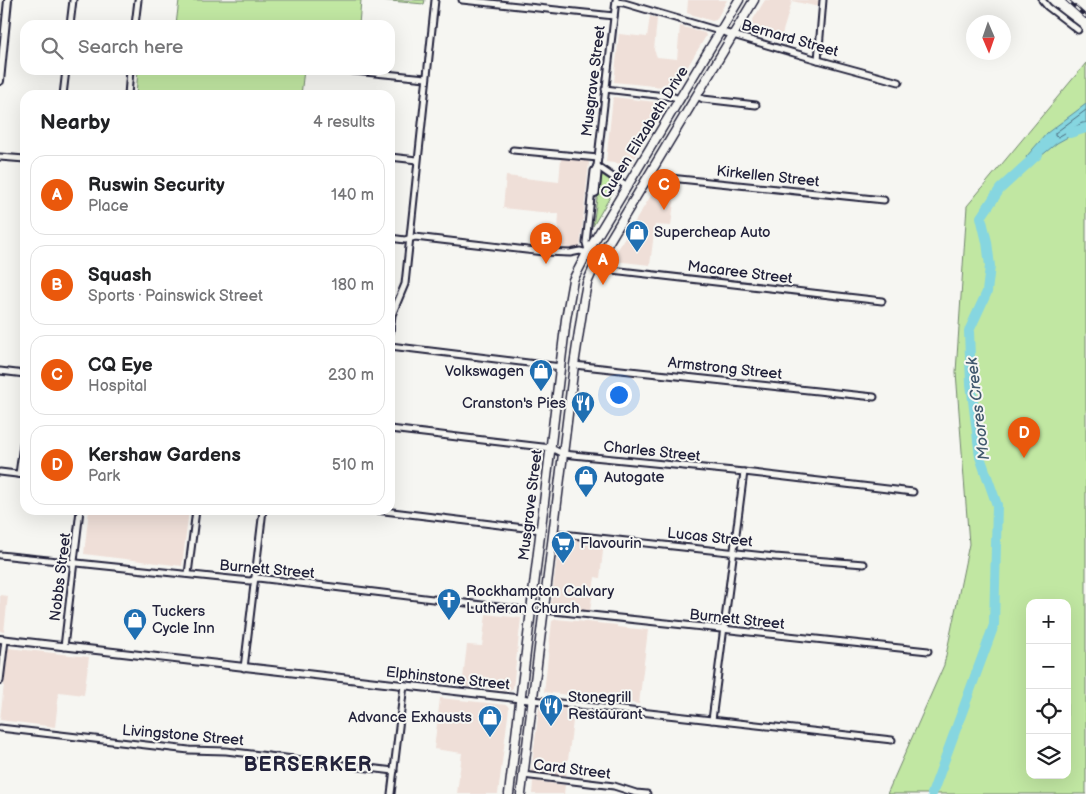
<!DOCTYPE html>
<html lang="en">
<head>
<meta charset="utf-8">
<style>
	body { margin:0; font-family:"Balsamiq Sans",sans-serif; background:#f2f2f2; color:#202124 }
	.controls { position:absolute; right:15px; bottom:15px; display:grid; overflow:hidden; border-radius:10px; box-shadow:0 5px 20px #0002 }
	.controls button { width:45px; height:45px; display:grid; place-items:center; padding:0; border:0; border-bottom:1px solid #e0e0e0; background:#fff; color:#202124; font:25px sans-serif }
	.compass { position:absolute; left:966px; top:15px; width:45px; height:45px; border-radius:50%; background:#fff; box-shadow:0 5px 20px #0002; rotate:178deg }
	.you { position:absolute; left:618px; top:394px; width:18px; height:18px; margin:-12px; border:4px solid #fff; border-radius:50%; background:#1a73e8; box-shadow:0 0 0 8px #1a73e833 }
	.badge { display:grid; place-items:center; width:32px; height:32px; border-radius:50%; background:#ea580c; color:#fff; font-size:16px; font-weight:700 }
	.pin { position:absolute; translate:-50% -41px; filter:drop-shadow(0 1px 2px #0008) }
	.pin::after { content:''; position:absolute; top:26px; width:18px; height:15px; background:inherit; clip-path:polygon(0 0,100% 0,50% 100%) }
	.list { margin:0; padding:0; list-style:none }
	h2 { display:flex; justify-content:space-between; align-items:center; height:65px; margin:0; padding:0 20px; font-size:21px }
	h2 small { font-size:16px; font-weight:400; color:#757577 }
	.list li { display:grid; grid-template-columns:32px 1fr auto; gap:15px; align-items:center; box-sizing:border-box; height:80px; margin:0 10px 10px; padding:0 10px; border:1px solid #e0e0e0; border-radius:15px }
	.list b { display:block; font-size:19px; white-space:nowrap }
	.list p { margin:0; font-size:16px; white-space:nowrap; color:#757577 }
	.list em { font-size:16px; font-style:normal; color:#757577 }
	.icon { flex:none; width:28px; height:28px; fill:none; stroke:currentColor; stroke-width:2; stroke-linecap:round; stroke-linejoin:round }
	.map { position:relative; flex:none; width:1086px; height:794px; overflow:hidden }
	.search { position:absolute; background:#fff; box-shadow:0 5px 20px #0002; left:20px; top:20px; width:375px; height:55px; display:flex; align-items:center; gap:12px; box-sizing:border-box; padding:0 18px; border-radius:15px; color:#757577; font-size:19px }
	.panel { position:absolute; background:#fff; box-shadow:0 5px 20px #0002; left:20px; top:90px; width:375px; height:425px; border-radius:15px }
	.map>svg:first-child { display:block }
	.built { fill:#efdfd8 }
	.green { fill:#c1e7a2; stroke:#72846e; fill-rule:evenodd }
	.water { fill:#86d6e0; stroke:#5e8e9e }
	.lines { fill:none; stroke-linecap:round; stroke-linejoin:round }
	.shore { stroke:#4a6a7d; stroke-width:1 }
	.river { stroke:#86d6e0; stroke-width:10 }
	.minor-casing { stroke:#22223b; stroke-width:9 }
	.tertiary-casing { stroke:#22223b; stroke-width:10 }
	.primary-casing { stroke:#22223b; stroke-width:11 }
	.minor { stroke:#f6f6f2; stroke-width:5 }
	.tertiary { stroke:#f6f6f2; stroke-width:6 }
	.primary { stroke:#f6f6f2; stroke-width:8 }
	.rail-casing { stroke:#22223b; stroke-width:4 }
	.rail { stroke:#f6f6f2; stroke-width:2; stroke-dasharray:5.5; stroke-linecap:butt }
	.labels { text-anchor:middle; stroke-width:4; stroke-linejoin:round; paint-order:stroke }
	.street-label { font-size:15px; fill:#22223b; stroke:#f6f6f2 }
	.poi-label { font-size:15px; fill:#22223b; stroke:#f6f6f2; text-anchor:start }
	.water-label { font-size:16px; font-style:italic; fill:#40586d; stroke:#f6f6f2 }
	.district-label { font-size:20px; font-weight:bold; letter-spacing:1px; fill:#22223b; stroke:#f6f6f2 }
</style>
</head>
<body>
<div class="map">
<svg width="1086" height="794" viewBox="0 0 1086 794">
	<rect width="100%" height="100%" fill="#f6f6f2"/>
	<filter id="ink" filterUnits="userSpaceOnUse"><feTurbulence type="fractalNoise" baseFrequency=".02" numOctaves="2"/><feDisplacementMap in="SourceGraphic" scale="10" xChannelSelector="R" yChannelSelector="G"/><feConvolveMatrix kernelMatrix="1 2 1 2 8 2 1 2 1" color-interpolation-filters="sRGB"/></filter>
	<g filter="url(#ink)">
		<!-- built -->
		<g class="built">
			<path d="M688 0H727L716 20 712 21 687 13Z"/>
			<path d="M765 0H819V7L792 1 780 41 746 31Z"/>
			<path d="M650 16 657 19 654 50 657 57 677 59 680 26 705 33 706 36 676 86 673 88 614 82 619 34 647 37Z"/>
			<path d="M613 97 664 103 665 106 632 163 629 165 606 162Z"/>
			<path d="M561 158 588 160 589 163 580 248 578 249 560 247 562 235 558 231 559 214 503 208 506 176 559 182Z"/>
			<path d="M658 184 676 186 671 226 655 225 650 265 613 261 612 259Z"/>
			<path d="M89 510H189L182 566 84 554Z"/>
			<path d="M562 538 604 542 600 578 595 577 590 611 555 608 551 604 559 540Z"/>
			<path d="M0 595 8 596 4 632 0 631Z"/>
			<path d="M486 614 521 618 513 688 509 691 462 686 467 645 482 646Z"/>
			<path d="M556 619 617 625V627L648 630 639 704 544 692 552 621Z"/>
			<path d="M8 648 89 657 84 695 59 692 55 727 0 720Z"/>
			<path d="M440 698 507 705 509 708 498 794H457L462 753 434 749Z"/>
			<path d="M542 706 571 709 574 713 566 776 531 772 539 708Z"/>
			<path d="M533 781 565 785 564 794H532Z"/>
		</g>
		<!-- green -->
		<g class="green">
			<path d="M179 0H361L359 25H176Z"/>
			<path d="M379 0H425L424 4Z"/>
			<path d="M1086 63V794H887L944 665 969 544 956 372 967 206ZM1030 603H1067V775H1030Z"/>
			<path d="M138 70H304L301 95H136Z"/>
			<path d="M602 175 617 185 593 226 597 198 599 195Z"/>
		</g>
		<!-- water -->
		<path class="water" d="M1086 104V127L1057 143 1030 165 1026 157 1047 133Z"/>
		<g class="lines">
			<!-- shore -->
			<path class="shore" d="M1086 110 1055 133V136L1058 137 1082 123H1086"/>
			<!-- river -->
			<g class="river">
				<path d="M1070 133 1086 128"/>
				<path d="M932 794 994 625 997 505 980 457 971 384 969 331 987 292 990 266 987 242 981 217 1000 189 1038 154"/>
			</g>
			<!-- minor casing -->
			<g class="minor-casing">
				<g id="minor">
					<path d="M462 0 614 16"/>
					<path d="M1042 0 1048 7 1078 30"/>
					<path d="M616 2 624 3 818 60 899 82"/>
					<path d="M70 25 73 0"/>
					<path d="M135 25 138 0"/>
					<path d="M818 60 823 0"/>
					<path d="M344 70 426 78"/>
					<path d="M605 89 674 97 680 100"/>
					<path d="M63 95 66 70"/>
					<path d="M128 95 130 70"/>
					<path d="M697 96 703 99 756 105"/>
					<path d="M513 150 598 158"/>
					<path d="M0 157 25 159"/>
					<path d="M390 157 417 160"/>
					<path d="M597 166 626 186"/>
					<path d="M651 173 660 177 884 200"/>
					<path d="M591 195 596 193 598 173 597 166 616 0"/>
					<path d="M390 238 405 240 415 237 544 252 570 253 580 251 587 253"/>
					<path d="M588 250 586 243 594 171 597 166"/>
					<path d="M595 265 603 269 882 301"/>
					<path d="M390 333 392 315 405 284 435 0"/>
					<path d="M390 346 561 367"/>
					<path d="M574 365 874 397"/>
					<path d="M0 371 25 374"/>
					<path d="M390 429 551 448 563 454 744 472 913 492"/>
					<path d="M0 472 25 475"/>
					<path d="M19 474 25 430"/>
					<path d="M376 510 541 530"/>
					<path d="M553 533 775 557 864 564"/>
					<path d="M0 555 250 581 258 578 532 611"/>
					<path d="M188 574 196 510"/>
					<path d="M544 610 928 651"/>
					<path d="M64 647 80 510"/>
					<path d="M244 668 263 510"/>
					<path d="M0 681 5 640"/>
					<path d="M533 700 892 740"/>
					<path d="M712 720 744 472"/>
					<path d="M0 728 189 750 226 751 394 771"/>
					<path d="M523 775 614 786 636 793 647 794"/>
					<path d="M391 794 404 685"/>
				</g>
			</g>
			<!-- tertiary casing -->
			<g class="tertiary-casing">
				<g id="tertiary">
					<path d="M0 81 8 0"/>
					<path d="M0 639 533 700"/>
				</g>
			</g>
			<!-- primary casing -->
			<g class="primary-casing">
				<g id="primary">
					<path d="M509 794 566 319 573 280 587 253 739 0"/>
					<path d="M521 794 574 365 584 299 587 283 595 265 754 0"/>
				</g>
			</g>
			<!-- minor -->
			<use href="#minor" class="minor"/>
			<!-- tertiary -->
			<use href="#tertiary" class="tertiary"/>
			<!-- primary -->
			<use href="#primary" class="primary"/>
			<!-- rail casing -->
			<g class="rail-casing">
				<path id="rail" d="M1067 0 1086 17"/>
			</g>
			<!-- rail -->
			<use href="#rail" class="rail"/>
		</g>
	</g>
	<!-- icons -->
	<defs>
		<g id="shop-pin" transform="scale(1.25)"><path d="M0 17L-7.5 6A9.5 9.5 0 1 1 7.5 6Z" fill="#1f6fb2" stroke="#f6f6f2"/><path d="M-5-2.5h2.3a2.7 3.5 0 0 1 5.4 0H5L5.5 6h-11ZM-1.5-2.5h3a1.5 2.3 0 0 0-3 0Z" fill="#fff"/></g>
		<g id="restaurant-pin" transform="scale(1.25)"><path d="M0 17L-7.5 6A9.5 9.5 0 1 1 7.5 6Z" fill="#1f6fb2" stroke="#f6f6f2"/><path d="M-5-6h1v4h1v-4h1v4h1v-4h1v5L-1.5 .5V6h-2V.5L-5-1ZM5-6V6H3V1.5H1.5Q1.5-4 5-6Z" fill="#fff"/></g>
		<g id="supermarket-pin" transform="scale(1.25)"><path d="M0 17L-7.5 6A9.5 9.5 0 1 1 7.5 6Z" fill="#1f6fb2" stroke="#f6f6f2"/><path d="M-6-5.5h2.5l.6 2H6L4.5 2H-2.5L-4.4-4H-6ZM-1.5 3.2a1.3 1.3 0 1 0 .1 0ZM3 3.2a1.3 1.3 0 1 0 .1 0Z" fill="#fff"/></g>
		<g id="church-pin" transform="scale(1.25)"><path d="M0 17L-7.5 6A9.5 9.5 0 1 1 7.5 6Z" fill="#1f6fb2" stroke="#f6f6f2"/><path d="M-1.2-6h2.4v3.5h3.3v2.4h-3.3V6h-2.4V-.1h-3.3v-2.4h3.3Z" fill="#fff"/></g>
	</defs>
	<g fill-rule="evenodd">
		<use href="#shop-pin" x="637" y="232"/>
		<use href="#shop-pin" x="541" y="371"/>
		<use href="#restaurant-pin" x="583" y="403"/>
		<use href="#shop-pin" x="586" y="477"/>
		<use href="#supermarket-pin" x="563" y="543"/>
		<use href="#church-pin" x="449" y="600"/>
		<use href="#shop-pin" x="135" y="620"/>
		<use href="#restaurant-pin" x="551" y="706"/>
		<use href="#shop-pin" x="490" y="717"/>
	</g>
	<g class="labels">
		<!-- street labels -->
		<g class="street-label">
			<text transform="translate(790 38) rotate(16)" y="5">Bernard Street</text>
			<text transform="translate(593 81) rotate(-83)" y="5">Musgrave Street</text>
			<text transform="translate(644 132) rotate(-58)" y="5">Queen Elizabeth Drive</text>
			<text transform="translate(768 176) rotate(6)" y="5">Kirkellen Street</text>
			<text transform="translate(740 272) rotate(7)" y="5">Macaree Street</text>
			<text transform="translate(725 368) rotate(6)" y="5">Armstrong Street</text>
			<text transform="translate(652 451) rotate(6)" y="5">Charles Street</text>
			<text transform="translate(530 505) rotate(-83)" y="5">Musgrave Street</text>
			<text transform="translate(710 537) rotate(6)" y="5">Lucas Street</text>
			<text transform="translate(267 569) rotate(5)" y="5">Burnett Street</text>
			<text transform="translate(60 577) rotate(-83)" y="5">Nobbs Street</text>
			<text transform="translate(737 619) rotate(6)" y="5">Burnett Street</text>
			<text transform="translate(448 678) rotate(6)" y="5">Elphinstone Street</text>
			<text transform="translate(183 735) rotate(5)" y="5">Livingstone Street</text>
			<text transform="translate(572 769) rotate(7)" y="5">Card Street</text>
		</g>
		<!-- poi labels -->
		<g class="poi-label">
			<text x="654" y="237">Supercheap Auto</text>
			<text x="524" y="376" text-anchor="end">Volkswagen</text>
			<text x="566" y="408" text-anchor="end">Cranston's Pies</text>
			<text x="604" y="482">Autogate</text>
			<text x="580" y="548">Flavourin</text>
			<text x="466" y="596">Rockhampton Calvary<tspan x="466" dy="17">Lutheran Church</tspan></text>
			<text x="152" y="616">Tuckers<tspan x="152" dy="17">Cycle Inn</tspan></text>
			<text x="568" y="702">Stonegrill<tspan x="568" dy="17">Restaurant</tspan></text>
			<text x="472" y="722" text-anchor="end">Advance Exhausts</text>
		</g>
		<!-- water labels -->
		<g class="water-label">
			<text transform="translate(977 409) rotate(-97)" y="6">Moores Creek</text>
		</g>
		<!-- district labels -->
		<g class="district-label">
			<text x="308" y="771">BERSERKER</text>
		</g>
	</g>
</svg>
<div class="controls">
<button>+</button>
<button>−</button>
<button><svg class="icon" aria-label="locate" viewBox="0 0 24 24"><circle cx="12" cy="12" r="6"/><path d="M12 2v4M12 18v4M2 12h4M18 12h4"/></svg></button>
<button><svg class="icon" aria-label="layers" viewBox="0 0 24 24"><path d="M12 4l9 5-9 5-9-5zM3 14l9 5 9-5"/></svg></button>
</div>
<svg class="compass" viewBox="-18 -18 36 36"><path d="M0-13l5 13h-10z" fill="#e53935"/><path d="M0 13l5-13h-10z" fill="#757577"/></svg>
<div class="you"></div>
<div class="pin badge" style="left:603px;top:285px">A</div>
<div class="pin badge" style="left:546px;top:264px">B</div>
<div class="pin badge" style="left:664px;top:210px">C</div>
<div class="pin badge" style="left:1024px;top:458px">D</div>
<div class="search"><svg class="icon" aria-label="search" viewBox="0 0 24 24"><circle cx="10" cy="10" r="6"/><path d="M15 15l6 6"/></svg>Search here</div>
<section class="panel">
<h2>Nearby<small>4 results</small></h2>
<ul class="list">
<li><span class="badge">A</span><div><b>Ruswin Security</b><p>Place</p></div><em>140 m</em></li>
<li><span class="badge">B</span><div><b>Squash</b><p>Sports · Painswick Street</p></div><em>180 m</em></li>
<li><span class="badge">C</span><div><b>CQ Eye</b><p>Hospital</p></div><em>230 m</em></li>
<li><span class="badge">D</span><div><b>Kershaw Gardens</b><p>Park</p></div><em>510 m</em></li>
</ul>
</section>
</div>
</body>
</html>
